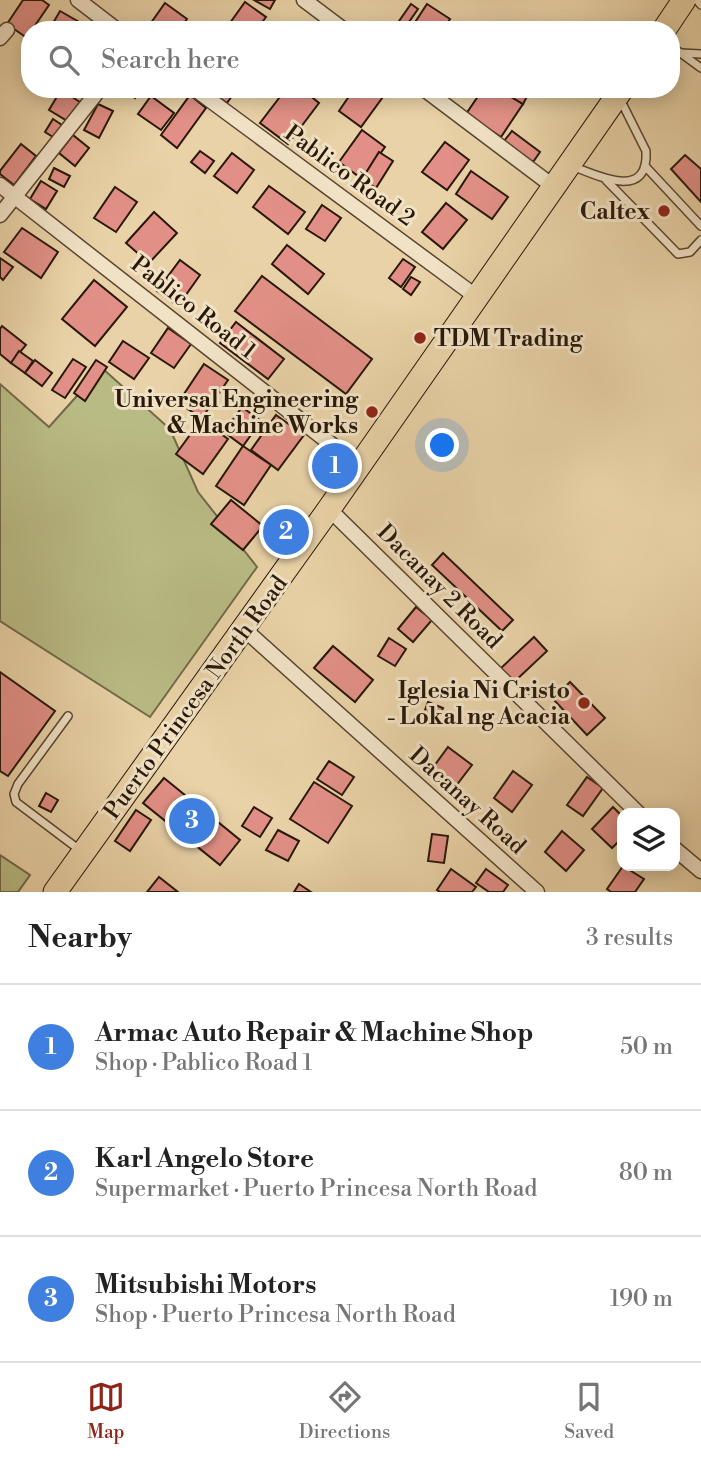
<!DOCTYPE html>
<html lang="en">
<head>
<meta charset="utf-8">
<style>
	body { margin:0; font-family:"Libre Bodoni",serif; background:#f6f6f6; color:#222 }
	.controls { position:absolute; right:21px; bottom:21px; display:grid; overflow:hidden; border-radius:14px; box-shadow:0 4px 18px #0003 }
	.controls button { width:63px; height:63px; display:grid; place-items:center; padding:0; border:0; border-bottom:2px solid #e0e0e0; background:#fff; color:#222; font:35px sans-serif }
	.you { position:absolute; left:443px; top:446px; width:24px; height:24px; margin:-18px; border:5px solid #fff; border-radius:50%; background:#1a73e8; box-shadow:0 0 0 10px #1a73e833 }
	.badge { display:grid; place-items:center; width:46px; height:46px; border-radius:50%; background:#8f2418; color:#fff; font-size:23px; font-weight:700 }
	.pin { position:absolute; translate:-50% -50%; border:4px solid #fff; box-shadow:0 2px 7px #0006 }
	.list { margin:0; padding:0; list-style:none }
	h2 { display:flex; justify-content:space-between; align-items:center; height:91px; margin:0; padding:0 28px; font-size:30px }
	h2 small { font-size:23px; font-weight:400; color:#767676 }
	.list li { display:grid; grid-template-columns:46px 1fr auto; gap:21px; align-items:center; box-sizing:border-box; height:126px; padding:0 28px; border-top:2px solid #e0e0e0 }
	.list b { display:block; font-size:26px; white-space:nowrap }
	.list p { margin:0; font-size:23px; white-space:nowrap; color:#767676 }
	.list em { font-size:23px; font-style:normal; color:#767676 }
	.icon { flex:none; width:38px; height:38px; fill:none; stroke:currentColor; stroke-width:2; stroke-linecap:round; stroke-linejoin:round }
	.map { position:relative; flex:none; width:701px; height:892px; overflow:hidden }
	.search { position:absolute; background:#fff; box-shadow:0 4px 18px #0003; left:21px; right:21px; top:21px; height:77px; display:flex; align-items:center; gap:18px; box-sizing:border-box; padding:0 24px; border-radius:28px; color:#767676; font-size:26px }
	.sheet { height:469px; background:#fff }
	nav { display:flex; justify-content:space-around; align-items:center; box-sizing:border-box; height:98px; border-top:2px solid #e0e0e0; background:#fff; font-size:19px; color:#767676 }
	nav a { display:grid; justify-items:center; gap:4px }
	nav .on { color:#8f2418 }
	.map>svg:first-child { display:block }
	.green { fill:#b9bb85; stroke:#716a47; stroke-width:2 }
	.building { fill:#e29087; stroke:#291809; stroke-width:2 }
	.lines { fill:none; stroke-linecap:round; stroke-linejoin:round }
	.lane-casing { stroke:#594630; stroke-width:10 }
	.street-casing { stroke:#594630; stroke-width:17 }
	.primary-casing { stroke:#291809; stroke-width:25 }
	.lane { stroke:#f1e2c6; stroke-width:7 }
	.street { stroke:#f1e2c6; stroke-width:14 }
	.primary { stroke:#e9d2a7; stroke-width:23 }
	.poi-dot { fill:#8f2418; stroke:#f1e2c6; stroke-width:2.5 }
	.labels { text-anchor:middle; stroke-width:6; stroke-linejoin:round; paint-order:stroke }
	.street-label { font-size:23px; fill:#291809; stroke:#f1e2c6 }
	.poi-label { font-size:23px; font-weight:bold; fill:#291809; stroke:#f1e2c6; text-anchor:end }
</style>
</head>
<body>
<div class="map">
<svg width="701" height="892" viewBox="0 0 701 892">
	<rect width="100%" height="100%" fill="#e9d2a7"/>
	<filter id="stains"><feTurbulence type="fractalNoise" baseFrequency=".00286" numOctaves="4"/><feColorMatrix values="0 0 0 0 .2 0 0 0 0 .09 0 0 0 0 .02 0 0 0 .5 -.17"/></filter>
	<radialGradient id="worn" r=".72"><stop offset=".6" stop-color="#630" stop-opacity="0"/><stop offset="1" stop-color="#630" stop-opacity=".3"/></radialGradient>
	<!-- green -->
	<g class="green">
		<path d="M102 368 170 429 198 492 257 567 150 717 0 621V384L49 427Z"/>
		<path d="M0 855 30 875 18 892H0Z"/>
	</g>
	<!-- building -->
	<g class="building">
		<path d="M23 0H42L49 5 32 30H30L27 38 7 24Z"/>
		<path d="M254 0H275L270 9Z"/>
		<path d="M245 2 266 17 256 30H225Z"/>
		<path d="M165 3 187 19 179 30H146Z"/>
		<path d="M411 4 418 9 404 29 397 24Z"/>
		<path d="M427 4 450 19 443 30H410Z"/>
		<path d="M60 11 88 27 86 30H49Z"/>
		<path d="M124 89H140L135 98Z"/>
		<path d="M206 89H237L227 103Z"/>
		<path d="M286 89H302L319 103 288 144 260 123Z"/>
		<path d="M354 89 388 90 361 127 339 111Z"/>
		<path d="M483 89H501L523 104 501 137 466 114Z"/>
		<path d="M498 89H531L523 104Z"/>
		<path d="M61 90 80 102 69 122 49 110Z"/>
		<path d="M190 95 206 108 177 148 161 135Z"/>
		<path d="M151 96 174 113 161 130 138 114Z"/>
		<path d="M98 104 113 111 99 138 84 130Z"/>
		<path d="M53 119 65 127 56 139 45 132Z"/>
		<path d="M362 130 385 147 362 179 339 162Z"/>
		<path d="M512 131 540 152 533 162 504 141Z"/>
		<path d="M73 135 89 148 75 166 59 153Z"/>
		<path d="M445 142 469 160 447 190 422 172Z"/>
		<path d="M21 144 36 156 14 185 0 174V171Z"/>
		<path d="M200 151 214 161 205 173 191 162Z"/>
		<path d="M379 152 393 161 376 188 362 179Z"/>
		<path d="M232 153 254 170 237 193 214 176Z"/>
		<path d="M685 155 701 169V202L671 169Z"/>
		<path d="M54 168 70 176 64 187 49 179Z"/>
		<path d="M471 171 508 197 492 219 456 194Z"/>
		<path d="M41 181 57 191 46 209 30 199Z"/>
		<path d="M269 186 305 212 288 234 253 207Z"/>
		<path d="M115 187 137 202 116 232 94 218Z"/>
		<path d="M446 203 467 220 443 249 422 232Z"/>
		<path d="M322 205 341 218 325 241 306 229Z"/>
		<path d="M154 212 177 233 149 263 126 243Z"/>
		<path d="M22 228 58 252 41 278 4 252Z"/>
		<path d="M287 245 324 274 308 294 272 264Z"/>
		<path d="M0 258 13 267 3 280 0 277Z"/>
		<path d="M403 259 415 267 401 287 389 278Z"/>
		<path d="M180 260 200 275 178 306 157 291Z"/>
		<path d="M262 276 372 359 346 394 235 311Z"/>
		<path d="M411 277 420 282 411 295 403 289Z"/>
		<path d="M94 280 127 307 95 346 62 319Z"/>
		<path d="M236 322 284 359 268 379 220 343Z"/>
		<path d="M2 326 26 345 11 363 0 354V329Z"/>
		<path d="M168 328 191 344 174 368 151 353Z"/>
		<path d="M123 341 149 358 134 379 109 362Z"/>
		<path d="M19 351 33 361 25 373 11 363Z"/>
		<path d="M73 359 86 367 65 398 52 390Z"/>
		<path d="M35 360 52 373 42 386 25 373Z"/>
		<path d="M96 360 107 367 85 401 74 393Z"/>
		<path d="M204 364 228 380 202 418 178 403Z"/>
		<path d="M242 407 261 421 243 446 224 432Z"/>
		<path d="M276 415 304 435 278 470 251 450Z"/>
		<path d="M201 420 228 439 203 474 176 454Z"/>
		<path d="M243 446 271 465 244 505 216 486Z"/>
		<path d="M231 500 263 526 243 550 211 524Z"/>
		<path d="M443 553 513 620 502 631 432 565Z"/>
		<path d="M416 607 432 620 413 642 398 629Z"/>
		<path d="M534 637 547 651 513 683 500 669Z"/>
		<path d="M389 638 406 649 395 666 378 656Z"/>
		<path d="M333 646 373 680 355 702 314 668Z"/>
		<path d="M0 672 55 711 8 776 0 771Z"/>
		<path d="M570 682 605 718 587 735 553 699Z"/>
		<path d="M428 702 443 708 436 726 421 721Z"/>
		<path d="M448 747 472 765 452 791 429 773Z"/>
		<path d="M329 761 354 777 342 795 317 779Z"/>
		<path d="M513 771 532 785 512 812 494 798Z"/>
		<path d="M587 777 603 788 583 816 567 805Z"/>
		<path d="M164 778 240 840 220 865 143 803Z"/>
		<path d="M314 782 352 806 328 843 290 819Z"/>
		<path d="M46 793 58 800 51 812 39 806Z"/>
		<path d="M254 807 272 818 260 837 242 826Z"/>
		<path d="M613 807 622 816V838L612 848 592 829Z"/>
		<path d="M136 810 151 820 130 851 115 841Z"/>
		<path d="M278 830 299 841 288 861 266 850Z"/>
		<path d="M562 831 584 850 566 871 545 852Z"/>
		<path d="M432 834 448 836 444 863 428 861Z"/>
		<path d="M623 866 644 879 635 892H611L607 889Z"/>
		<path d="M451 869 476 887 472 892H440L437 890Z"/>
		<path d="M486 869 508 885 503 892H489L476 883Z"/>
		<path d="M159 877 178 892H147Z"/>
		<path d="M299 884 311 892H294Z"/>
	</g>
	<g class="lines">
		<!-- lane casing -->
		<g class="lane-casing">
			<g id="lane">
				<path d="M697 0 701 5"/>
				<path d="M671 46 701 68"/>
				<path d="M681 53 701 54"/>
				<path d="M572 166C596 175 649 202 646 151L620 99"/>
				<path d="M645 166 701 226"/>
				<path d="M606 180 678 254 690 252 701 240"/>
				<path d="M68 716 18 784 14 794 16 802 81 851"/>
			</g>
		</g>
		<!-- street casing -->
		<g class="street-casing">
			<g id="street">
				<path d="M78 0 117 30"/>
				<path d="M304 0 344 30"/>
				<path d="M0 38 7 30"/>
				<path d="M195 89 478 298"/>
				<path d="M424 89 554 187"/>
				<path d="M0 185 359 466"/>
				<path d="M0 215 95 95"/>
				<path d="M329 509 638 813"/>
				<path d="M244 629 537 892"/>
				<path d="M675 849 701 871"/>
			</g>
		</g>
		<!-- primary casing -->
		<g class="primary-casing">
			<g id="primary">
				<path d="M664 30 684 0"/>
				<path d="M55 892 329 509 622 89"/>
			</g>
		</g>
		<!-- lane -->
		<use href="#lane" class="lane"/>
		<!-- street -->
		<use href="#street" class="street"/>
		<!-- primary -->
		<use href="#primary" class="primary"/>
	</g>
	<!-- markers -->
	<g class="poi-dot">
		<circle cx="664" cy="211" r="7"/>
		<circle cx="420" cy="338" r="7"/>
		<circle cx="372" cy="412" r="7"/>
		<circle cx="584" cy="703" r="7"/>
	</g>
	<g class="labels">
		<!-- street labels -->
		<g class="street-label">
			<text transform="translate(350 175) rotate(36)" y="8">Pablico Road 2</text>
			<text transform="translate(194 307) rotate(38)" y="8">Pablico Road 1</text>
			<text transform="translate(440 586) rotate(45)" y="8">Dacanay 2 Road</text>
			<text transform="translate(195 697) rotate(-54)" y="8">Puerto Princesa North Road</text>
			<text transform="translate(468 800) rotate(42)" y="8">Dacanay Road</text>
		</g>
		<!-- poi labels -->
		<g class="poi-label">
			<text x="650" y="219">Caltex</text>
			<text x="434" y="346" text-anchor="start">TDM Trading</text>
			<text x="358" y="407">Universal Engineering<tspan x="358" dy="26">&amp; Machine Works</tspan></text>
			<text x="570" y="698">Iglesia Ni Cristo<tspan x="570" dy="26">- Lokal ng Acacia</tspan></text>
		</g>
	</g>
	<rect width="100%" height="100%" filter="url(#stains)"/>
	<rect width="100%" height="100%" fill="url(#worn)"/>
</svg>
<div class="controls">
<button><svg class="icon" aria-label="layers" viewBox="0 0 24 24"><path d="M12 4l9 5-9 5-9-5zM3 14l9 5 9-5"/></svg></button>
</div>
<div class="you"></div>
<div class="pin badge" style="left:335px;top:466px;background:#3f7fe0">1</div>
<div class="pin badge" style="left:286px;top:532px;background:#3f7fe0">2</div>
<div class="pin badge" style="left:192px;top:821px;background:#3f7fe0">3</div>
<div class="search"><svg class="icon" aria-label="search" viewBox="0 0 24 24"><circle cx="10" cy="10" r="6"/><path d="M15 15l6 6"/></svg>Search here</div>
</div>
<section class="sheet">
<h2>Nearby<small>3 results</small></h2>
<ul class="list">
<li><span class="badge" style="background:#3f7fe0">1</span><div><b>Armac Auto Repair &amp; Machine Shop</b><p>Shop · Pablico Road 1</p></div><em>50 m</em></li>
<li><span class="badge" style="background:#3f7fe0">2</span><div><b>Karl Angelo Store</b><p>Supermarket · Puerto Princesa North Road</p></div><em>80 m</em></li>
<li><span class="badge" style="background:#3f7fe0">3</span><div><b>Mitsubishi Motors</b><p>Shop · Puerto Princesa North Road</p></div><em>190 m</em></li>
</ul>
</section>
<nav>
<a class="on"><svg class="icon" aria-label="map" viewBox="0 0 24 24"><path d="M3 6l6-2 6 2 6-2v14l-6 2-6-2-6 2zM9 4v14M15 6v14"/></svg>Map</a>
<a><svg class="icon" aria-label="directions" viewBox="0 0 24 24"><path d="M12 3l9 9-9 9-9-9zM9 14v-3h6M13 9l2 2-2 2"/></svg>Directions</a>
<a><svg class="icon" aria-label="saved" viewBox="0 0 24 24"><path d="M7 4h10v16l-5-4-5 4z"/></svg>Saved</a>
</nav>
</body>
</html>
